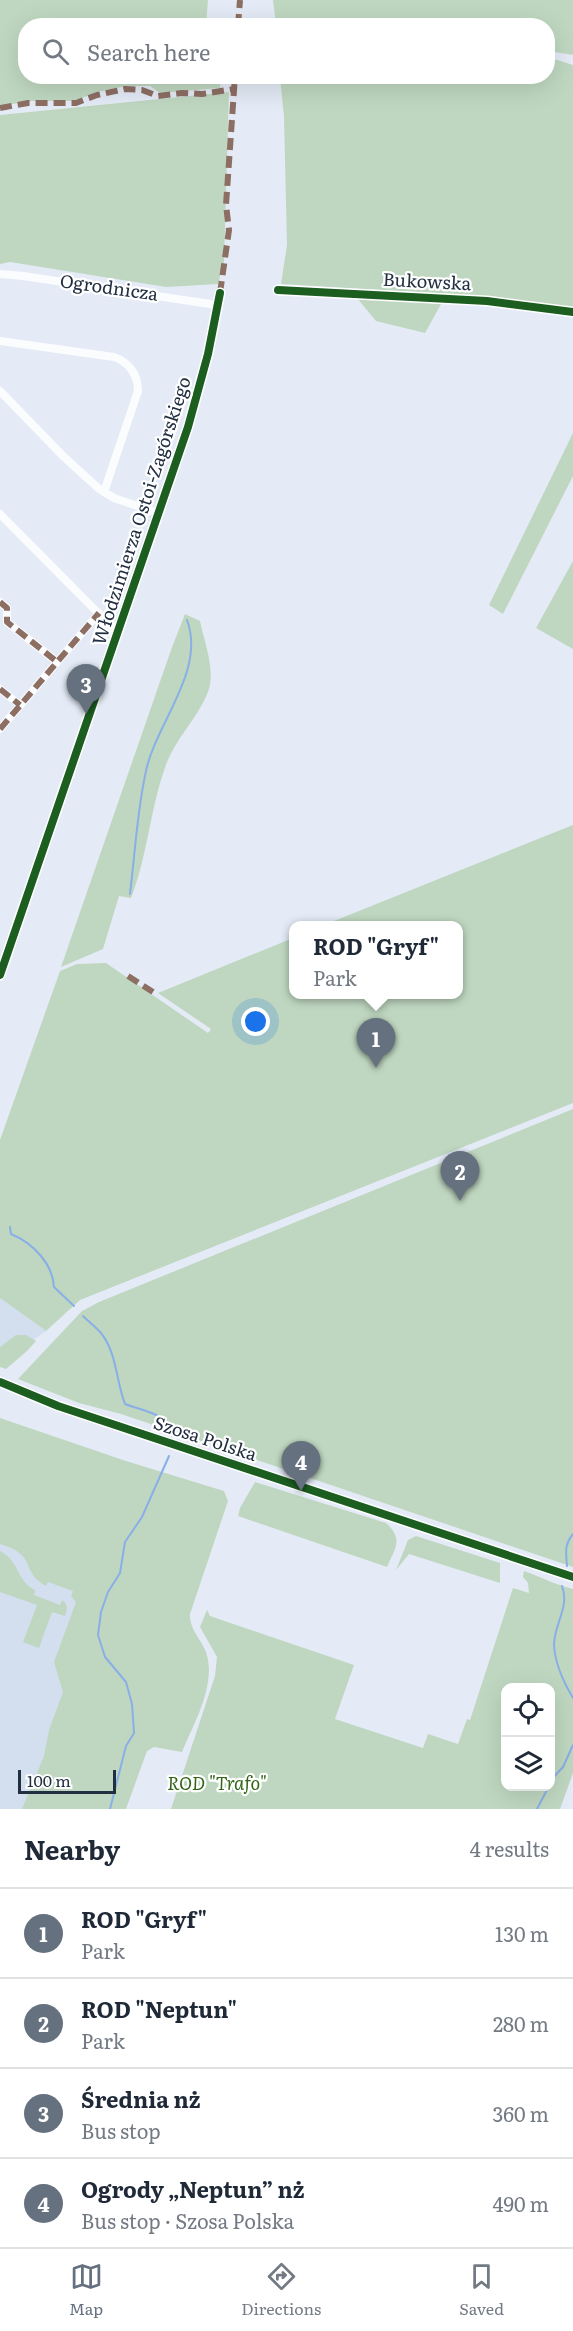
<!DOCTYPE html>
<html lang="en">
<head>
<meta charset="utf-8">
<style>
	body { margin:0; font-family:Literata,serif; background:#f6f6f7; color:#1f2937 }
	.controls { position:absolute; right:18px; bottom:18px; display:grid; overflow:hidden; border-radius:12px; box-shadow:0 6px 24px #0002 }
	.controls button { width:54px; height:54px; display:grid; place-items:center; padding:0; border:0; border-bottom:2px solid #e0e1e3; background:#fff; color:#1f2937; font:30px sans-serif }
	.scale { position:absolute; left:18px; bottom:15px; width:98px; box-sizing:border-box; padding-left:6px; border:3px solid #222f41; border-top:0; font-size:16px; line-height:21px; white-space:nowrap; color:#222f41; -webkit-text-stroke:4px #fff; paint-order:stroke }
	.you { position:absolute; left:256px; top:1022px; width:21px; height:21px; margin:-15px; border:4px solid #fff; border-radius:50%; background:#1a73e8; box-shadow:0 0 0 9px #1a73e833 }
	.badge { display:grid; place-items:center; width:39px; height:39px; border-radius:50%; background:#667180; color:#fff; font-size:20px; font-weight:700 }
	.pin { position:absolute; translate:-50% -50px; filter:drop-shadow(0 2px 3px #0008) }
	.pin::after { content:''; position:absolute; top:32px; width:21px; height:18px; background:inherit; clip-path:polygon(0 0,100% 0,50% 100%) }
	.popup { position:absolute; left:289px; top:921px; width:174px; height:78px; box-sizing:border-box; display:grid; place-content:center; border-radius:12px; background:#fff; filter:drop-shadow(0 2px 4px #0005); font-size:20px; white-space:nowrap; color:#747a83 }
	.popup b { font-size:22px; color:#1f2937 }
	.popup::after { content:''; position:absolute; left:50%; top:100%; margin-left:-12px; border:12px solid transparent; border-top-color:#fff }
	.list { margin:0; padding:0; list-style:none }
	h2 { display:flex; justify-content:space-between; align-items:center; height:78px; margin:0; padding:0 24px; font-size:26px }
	h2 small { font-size:20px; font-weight:400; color:#747a83 }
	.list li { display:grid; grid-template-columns:39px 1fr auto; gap:18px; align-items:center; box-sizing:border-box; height:90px; padding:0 24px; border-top:2px solid #e0e1e3 }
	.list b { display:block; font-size:22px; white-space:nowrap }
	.list p { margin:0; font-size:20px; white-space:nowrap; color:#747a83 }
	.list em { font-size:20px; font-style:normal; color:#747a83 }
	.icon { flex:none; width:33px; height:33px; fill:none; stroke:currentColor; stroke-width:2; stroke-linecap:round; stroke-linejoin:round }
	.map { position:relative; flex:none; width:573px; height:1809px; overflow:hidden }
	.search { position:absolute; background:#fff; box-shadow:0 6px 24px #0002; left:18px; right:18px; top:18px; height:66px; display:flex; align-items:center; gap:15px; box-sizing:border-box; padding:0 21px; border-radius:24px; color:#747a83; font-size:22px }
	.sheet { height:438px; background:#fff }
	nav { display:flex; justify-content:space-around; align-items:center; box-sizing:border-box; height:84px; border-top:2px solid #e0e1e3; background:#fff; font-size:16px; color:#747a83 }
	nav a { display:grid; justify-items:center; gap:3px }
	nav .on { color:#667180 }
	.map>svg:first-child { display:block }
	.built { fill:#d3dfef }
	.green { fill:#bfd7c0; fill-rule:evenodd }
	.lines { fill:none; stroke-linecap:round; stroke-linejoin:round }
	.stream { stroke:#89afe7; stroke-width:2 }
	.minor { stroke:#fbfcfe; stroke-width:8 }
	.quiet { stroke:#8d6e63; stroke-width:6; stroke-dasharray:12 6; stroke-linecap:butt }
	.cycleway-casing { stroke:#fff; stroke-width:11 }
	.cycleway { stroke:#1b5e20; stroke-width:8 }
	.labels { text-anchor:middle; stroke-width:4.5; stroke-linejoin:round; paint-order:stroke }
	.street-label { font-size:18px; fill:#222f41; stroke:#fff }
	.park-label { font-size:18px; font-style:italic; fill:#316617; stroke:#fff }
</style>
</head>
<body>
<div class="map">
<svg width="573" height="1809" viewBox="0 0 573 1809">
	<rect width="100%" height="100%" fill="#e4ebf6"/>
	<!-- built -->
	<g class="built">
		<path d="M0 1298 46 1331 14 1354 0 1346Z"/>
		<path d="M0 1536 91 1571 69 1694 24 1809H0Z"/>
	</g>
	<!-- green -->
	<g class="green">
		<path d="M0 0H208L206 25 26 26V76L221 77 220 88 160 93 150 86H126L97 92 74 101H32L0 106Z"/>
		<path d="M273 0H573V55L548 51V26L276 25Z"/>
		<path d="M548 57 573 65V308L450 294 281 284 287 245 284 117 280 77 548 76Z"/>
		<path d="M229 92 224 262 218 284 166 287 10 262 0 264V115Z"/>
		<path d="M357 298 441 304 425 333 376 321Z"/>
		<path d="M573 433V476L503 614 489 605Z"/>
		<path d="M573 561V649L536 628Z"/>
		<path d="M185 614 200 621C204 641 215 668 209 689 200 716 176 737 166 765 150 808 148 855 131 898L119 896 103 949 61 967 171 650Z"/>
		<path d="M573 825V1103L80 1300 46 1331 0 1298V1140L60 971 77 964 106 963 208 1033 211 1029 158 993 293 938 294 994H458V926L324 925Z"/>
		<path d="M573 1109V1567L121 1414 79 1403 18 1379 82 1311 99 1302Z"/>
		<path d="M16 1335H26L36 1341 27 1351 6 1369 0 1367V1347Z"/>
		<path d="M0 1418 126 1461 224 1491 228 1501 190 1614C189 1629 201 1639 206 1652 217 1684 194 1723 182 1752L154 1747 147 1751 126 1809H22L44 1756 49 1730 63 1692 54 1662 76 1602 71 1596 73 1591 48 1582 46 1586C25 1574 32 1562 18 1552 13 1548 6 1546 0 1544Z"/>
		<path d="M255 1482 386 1523C404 1539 395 1549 387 1567L238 1516 240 1508Z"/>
		<path d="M416 1536 500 1563V1583L409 1554 396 1570 408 1540Z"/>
		<path d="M0 1551C20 1561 16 1581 35 1590L34 1595 60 1605 62 1600C69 1605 67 1609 65 1616L52 1612 39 1648 23 1642 37 1605 0 1592Z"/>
		<path d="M524 1571C541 1577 556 1585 573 1589V1773L560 1809H171L215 1676 217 1657 200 1627 207 1610 210 1616 354 1665 335 1719 423 1748 428 1734 458 1744 467 1719 470 1720 513 1588 529 1593 528 1583 523 1577ZM506 1688H550V1786H506Z"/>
	</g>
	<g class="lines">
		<!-- stream -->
		<g class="stream">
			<path d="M130 894C135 854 137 811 146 771 156 723 206 671 187 620"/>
			<path d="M10 1227 11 1234C33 1243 53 1264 54 1287L74 1306"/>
			<path d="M83 1316C89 1322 96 1327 101 1333 117 1353 116 1381 125 1404 143 1411 165 1413 174 1432"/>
			<path d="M567 1566C566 1552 564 1545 573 1534"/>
			<path d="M562 1586C570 1607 554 1624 554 1645 555 1663 564 1683 573 1698"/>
			<path d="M550 1781 563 1767 573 1745"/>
			<path d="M110 1809 126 1746 134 1733 132 1704 126 1682 105 1657 98 1635 101 1612 108 1592 120 1573 125 1542 142 1517 169 1456"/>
			<path d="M537 1809 549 1786"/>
		</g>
		<!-- minor -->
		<g class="minor">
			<path d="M0 274 23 276 217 305"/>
			<path d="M278 290 487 301 573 312"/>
			<path d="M0 341 114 357C129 362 138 375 138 391L104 492"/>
			<path d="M0 391 63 456 98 488 114 498 158 513"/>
			<path d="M0 514 117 632"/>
			<path d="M0 602 7 608V622L56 661"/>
			<path d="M0 689 20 705"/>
			<path d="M0 729 99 613"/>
			<path d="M0 975 188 427 208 354 220 293"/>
			<path d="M0 1382 58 1406 573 1577"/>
		</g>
		<!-- quiet -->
		<g class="quiet">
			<path d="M238 26 240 0"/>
			<path d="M0 108 28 103H76L97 95 125 89 142 90 158 96 182 93 202 94 234 89"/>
			<path d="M220 293 229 230 226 205 235 76"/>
			<path d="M0 602 7 608V622L56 661"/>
			<path d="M0 689 20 705"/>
			<path d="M0 729 99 613"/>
			<path d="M128 976 153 992"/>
		</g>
		<!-- cycleway casing -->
		<g class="cycleway-casing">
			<g id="cycleway">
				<path d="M278 290 487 301 573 312"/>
				<path d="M0 975 188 427 208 354 220 293"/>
				<path d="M0 1382 58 1406 573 1577"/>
			</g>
		</g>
		<!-- cycleway -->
		<use href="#cycleway" class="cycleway"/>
	</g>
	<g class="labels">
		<!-- street labels -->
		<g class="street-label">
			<text transform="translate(427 282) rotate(3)" y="6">Bukowska</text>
			<text transform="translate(109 288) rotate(8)" y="6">Ogrodnicza</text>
			<text transform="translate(142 511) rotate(-72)" y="6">Włodzimierza Ostoi-Zagórskiego</text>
			<text transform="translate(205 1439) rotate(18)" y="6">Szosa Polska</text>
		</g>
		<!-- park labels -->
		<g class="park-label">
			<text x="217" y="1790">ROD "Trafo"</text>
		</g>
	</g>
</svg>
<div class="controls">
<button><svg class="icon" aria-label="locate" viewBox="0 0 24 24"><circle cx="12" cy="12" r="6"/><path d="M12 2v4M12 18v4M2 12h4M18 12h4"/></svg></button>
<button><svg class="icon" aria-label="layers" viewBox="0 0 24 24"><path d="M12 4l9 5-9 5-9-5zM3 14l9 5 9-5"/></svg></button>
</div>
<div class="scale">100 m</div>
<div class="you"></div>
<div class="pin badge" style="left:376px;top:1068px">1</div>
<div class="popup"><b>ROD &quot;Gryf&quot;</b>Park</div>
<div class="pin badge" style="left:460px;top:1201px">2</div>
<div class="pin badge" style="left:86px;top:714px">3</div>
<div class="pin badge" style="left:301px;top:1491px">4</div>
<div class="search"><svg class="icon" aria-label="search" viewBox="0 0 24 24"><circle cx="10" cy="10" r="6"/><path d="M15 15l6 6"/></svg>Search here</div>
</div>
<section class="sheet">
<h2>Nearby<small>4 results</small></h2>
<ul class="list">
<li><span class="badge">1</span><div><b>ROD &quot;Gryf&quot;</b><p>Park</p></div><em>130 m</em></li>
<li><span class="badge">2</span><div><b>ROD &quot;Neptun&quot;</b><p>Park</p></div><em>280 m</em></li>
<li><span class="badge">3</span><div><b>Średnia nż</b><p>Bus stop</p></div><em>360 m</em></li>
<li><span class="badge">4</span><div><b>Ogrody „Neptun” nż</b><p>Bus stop · Szosa Polska</p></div><em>490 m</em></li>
</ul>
</section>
<nav>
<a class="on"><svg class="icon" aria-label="map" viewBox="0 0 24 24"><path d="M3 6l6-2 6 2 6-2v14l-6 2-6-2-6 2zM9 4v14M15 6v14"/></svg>Map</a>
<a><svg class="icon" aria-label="directions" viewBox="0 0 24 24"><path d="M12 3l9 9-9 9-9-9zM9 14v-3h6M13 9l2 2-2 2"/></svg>Directions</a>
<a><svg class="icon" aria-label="saved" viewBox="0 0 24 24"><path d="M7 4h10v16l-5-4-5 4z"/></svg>Saved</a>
</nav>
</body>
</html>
